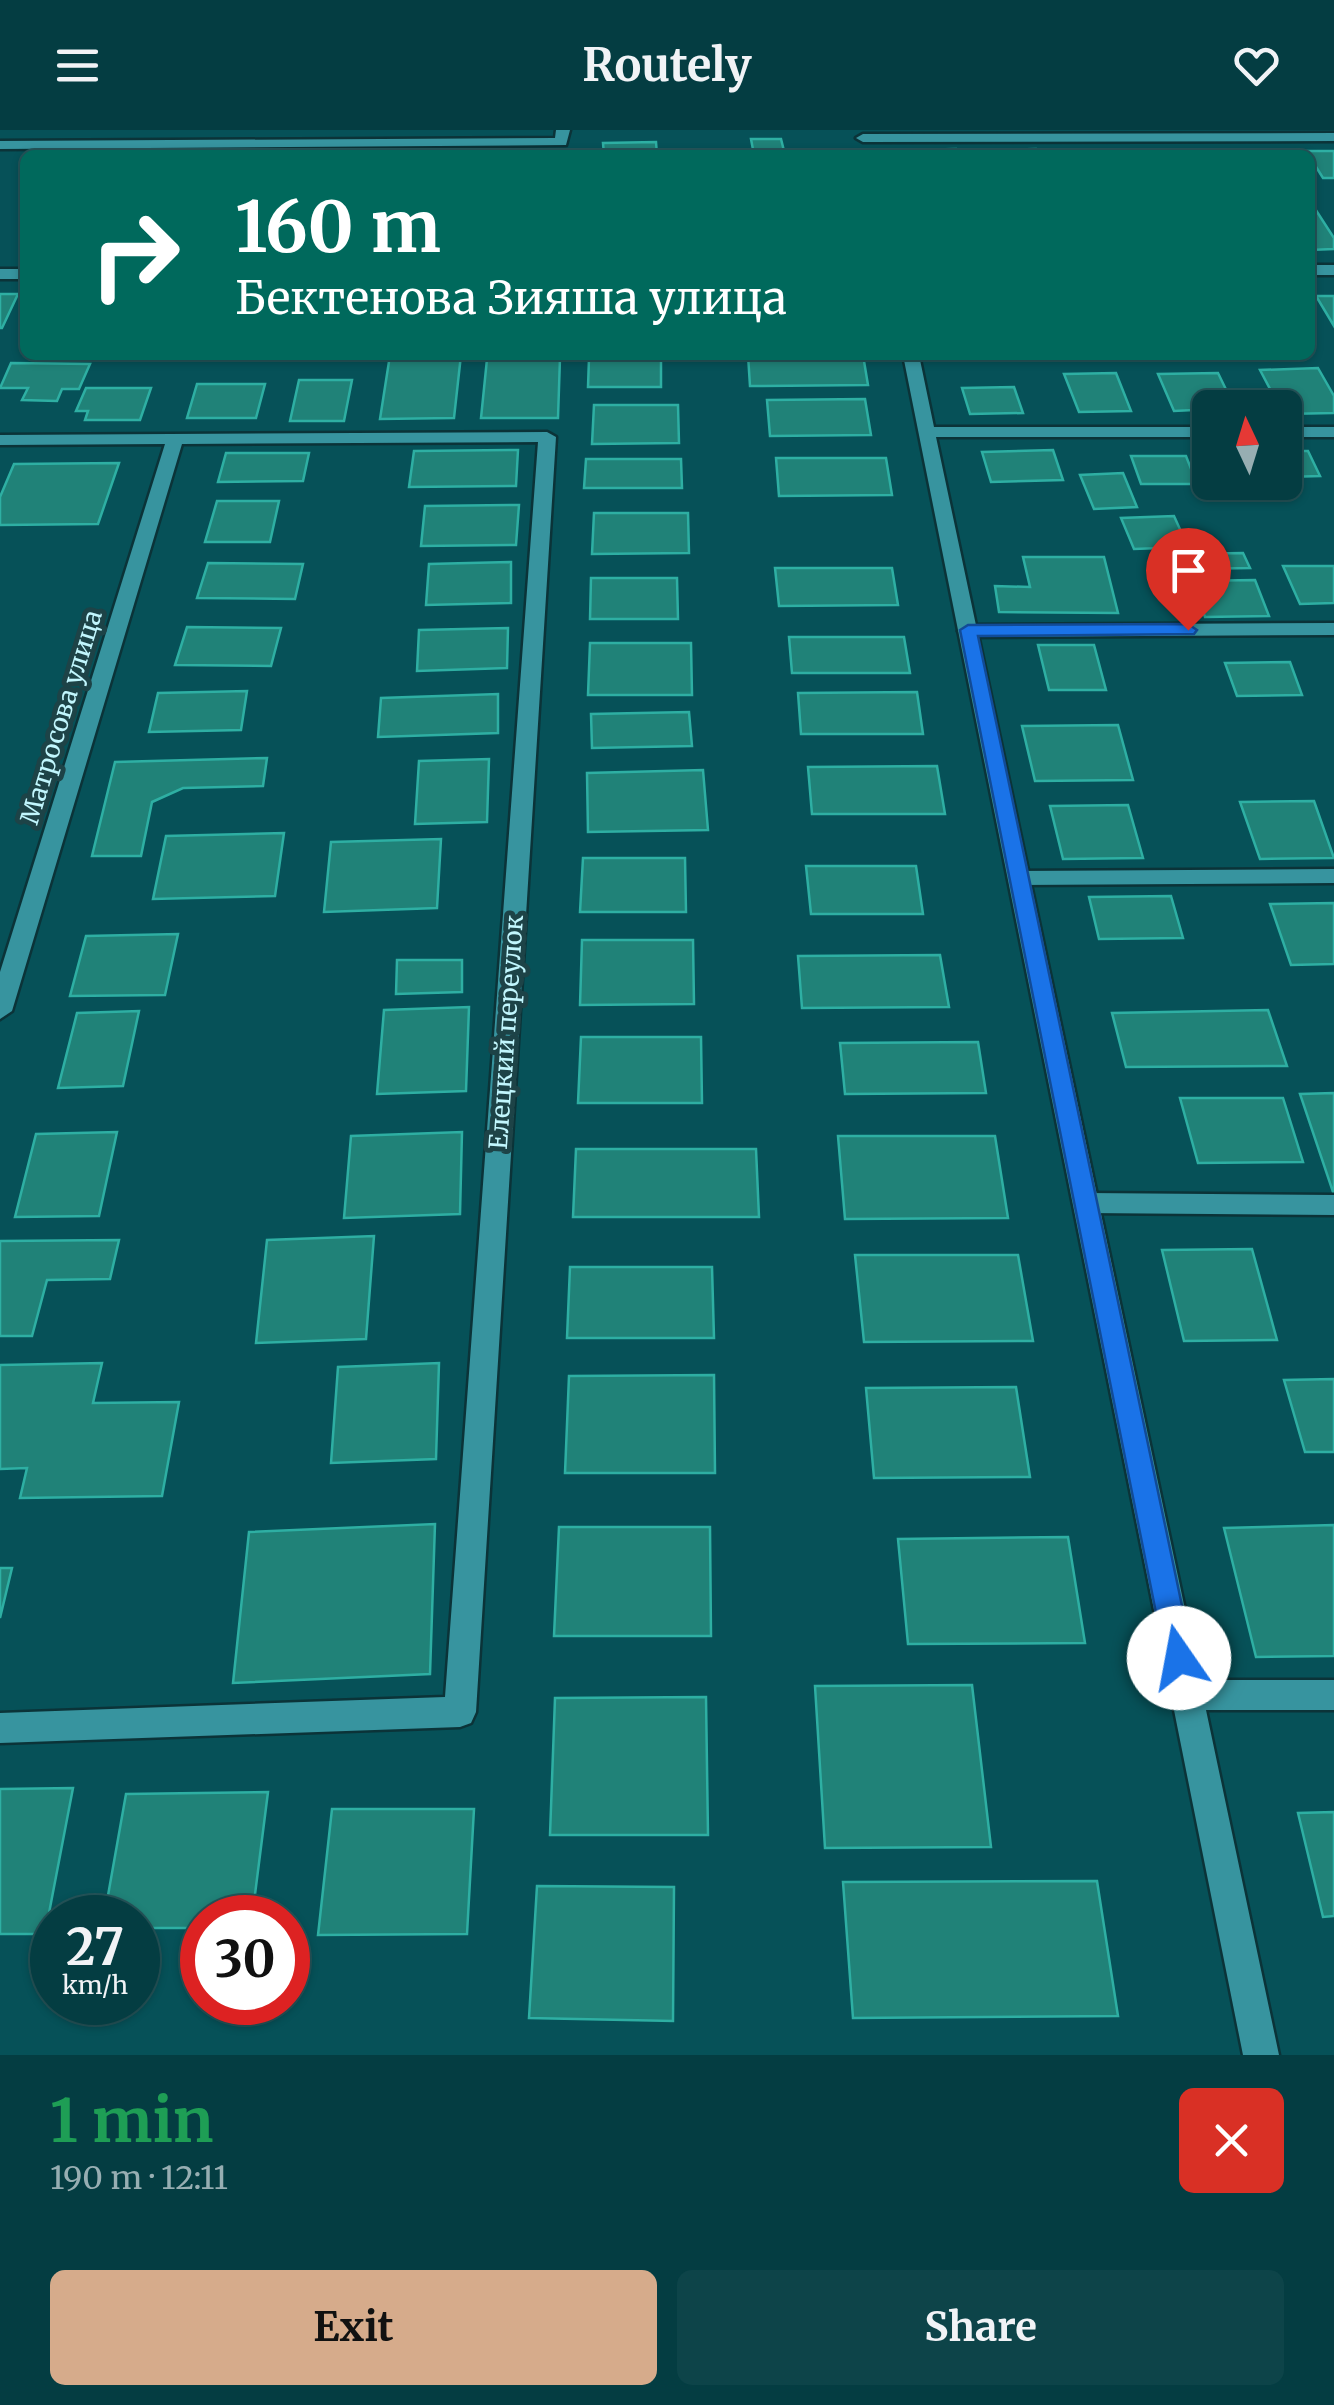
<!DOCTYPE html>
<meta charset="utf-8">
<style>
:root{--surface:#043d42;--page:#0d4449;--text:#f1f3f6;--muted:#97aeb2;--line:#25565b;--accent:#d6ab8b}
body{margin:0;font-family:Merriweather,serif;background:var(--page);color:var(--text);height:100vh;display:flex;flex-direction:column;font-size:38px;white-space:nowrap}
*{box-sizing:border-box;margin:0}
p{font-size:32px;color:var(--muted)}
.icon{flex:none;width:55px;height:55px;fill:none;stroke:currentColor;stroke-width:2;stroke-linecap:round;stroke-linejoin:round}
.map{position:relative;height:1925px;overflow:hidden}
.side{display:flex;flex-direction:column;background:var(--surface);flex:1}
.side>*{flex:none}
.guide{position:absolute;left:20px;top:20px;width:1295px;height:210px;border-radius:15px;box-shadow:0 2px 8px #0004,0 0 0 2px var(--line);background:#00695c;color:#fff;overflow:hidden}
.needle{width:65px;rotate:356deg}
.buttons{position:absolute;left:1192px;top:260px;display:grid;gap:20px}
.buttons a{display:grid;place-items:center;width:110px;height:110px;border-radius:15px;background:var(--surface);box-shadow:0 2px 8px #0004,0 0 0 2px var(--line);font-size:50px}
.speed{position:absolute;left:30px;top:1765px;display:flex;gap:20px;font-size:50px;font-weight:700;text-align:center}
.speed>*{display:grid;place-content:center;width:130px;height:130px;border-radius:50%;background:var(--surface);box-shadow:0 2px 8px #0004,0 0 0 2px var(--line);line-height:1}
.speed small{font-size:25px;font-weight:400}
.speed .limit{border:15px solid #d22;background:#fff;color:#111}
.pin{position:absolute;display:grid;place-items:center;width:85px;height:85px;color:#fff;margin:-102px -42px;border-radius:50% 50% 50% 0;rotate:-45deg;box-shadow:0 0 10px #0007}
.pin .icon{rotate:45deg}
.me{position:absolute;width:110px;margin:-55px;rotate:348deg;stroke-linejoin:round;filter:drop-shadow(0 0 8px #0008)}
.turn{display:flex;align-items:center;gap:35px;height:210px;padding:0 50px;font-size:45px}
.turn .icon{width:130px;height:130px;stroke-width:2.5}
.turn b{display:block;font-size:70px;line-height:85px}
.round{display:grid;place-items:center;flex:none;width:105px;height:105px;border-radius:15px;background:var(--page)}
.headline{display:flex;align-items:center;justify-content:space-between;height:170px;padding:0 50px}
h1{font-size:60px;font-weight:700;line-height:75px;color:#1e9e55}
.cta{display:flex;gap:20px;margin-top:auto;padding:20px 50px}
.cta a{flex:1;height:115px;border-radius:15px;background:var(--accent);color:#111;font-size:40px;font-weight:700;line-height:115px;text-align:center}
.cta a+a{background:var(--page);color:var(--text)}
header{display:flex;justify-content:space-between;align-items:center;height:130px;padding:0 50px;background:var(--surface);font-size:45px;font-weight:700}
.map>svg:first-child{display:block}
.building{fill:#208278;stroke:#2eafa3;stroke-width:2.5}
.lines{fill:none;stroke-linecap:round;stroke-linejoin:round}
.lane-casing{stroke:#0b3338;stroke-width:5}
.street-casing{stroke:#0b3338;stroke-width:5}
.lane{fill:#37949f;fill-rule:evenodd}
.street{fill:#37949f;fill-rule:evenodd}
.route{fill:#1a73e8;stroke:#114b97;stroke-width:2.5}
.labels{text-anchor:middle;dominant-baseline:central;stroke-width:10;stroke-linejoin:round;paint-order:stroke}
.street-label{font-size:25px;fill:#c1f6fd;stroke:#1d4347}
</style>
<header><svg class="icon" aria-label="menu" viewBox="0 0 24 24"><path d="M4 6h16M4 12h16M4 18h16"/></svg>Routely<svg class="icon" aria-label="heart" viewBox="0 0 24 24"><path d="M12 20l-8-8c-3-5 5-10 8-4 3-6 11-1 8 4z"/></svg></header>
<div class="map">
<svg width="1334" height="1925" viewBox="0 0 1334 1925">
<rect width="100%" height="100%" fill="#065158"/>
<!-- building -->
<g class="building">
<polygon points="751,9 781,9 785,25 754,25"/>
<polygon points="656,12 657,25 604,25 603,13"/>
<polygon points="956,19 958,25 913,25 911,20"/>
<polygon points="1036,19 1039,25 997,25 995,20"/>
<polygon points="178,20 229,20 228,25 177,25"/>
<polygon points="1306,21 1334,21 1334,48 1323,48"/>
<polygon points="1310,71 1334,108 1334,119 1310,120"/>
<polygon points="0,164 18,164 2,198 0,198"/>
<polygon points="1316,166 1334,166 1334,196"/>
<polygon points="390,225 461,225 454,288 380,289"/>
<polygon points="748,225 863,225 868,255 750,256"/>
<polygon points="560,228 558,288 481,288 487,229"/>
<polygon points="589,228 661,228 661,257 588,257"/>
<polygon points="11,233 90,234 79,259 62,259 57,271 22,270 28,258 0,258"/>
<polygon points="1318,238 1334,266 1334,283 1285,284 1285,278 1280,278 1260,240"/>
<polygon points="1116,243 1131,281 1079,282 1064,244"/>
<polygon points="1218,243 1235,278 1174,281 1158,244"/>
<polygon points="299,250 352,250 344,291 290,291"/>
<polygon points="197,254 265,254 256,288 187,288"/>
<polygon points="1014,257 1023,283 970,284 962,258"/>
<polygon points="86,258 151,258 140,290 85,290 88,281 76,281"/>
<polygon points="865,269 871,305 770,306 767,270"/>
<polygon points="594,275 678,275 679,313 592,314"/>
<polygon points="518,320 516,356 409,357 414,321"/>
<polygon points="1053,320 1063,350 991,352 982,322"/>
<polygon points="1285,321 1308,321 1320,346 1285,347"/>
<polygon points="226,323 309,323 303,351 218,352"/>
<polygon points="1131,326 1186,326 1197,354 1141,354"/>
<polygon points="776,328 886,328 892,365 779,366"/>
<polygon points="586,329 681,329 682,358 584,358"/>
<polygon points="119,333 98,394 0,395 0,367 14,334"/>
<polygon points="1123,343 1137,377 1094,379 1080,345"/>
<polygon points="217,371 279,371 270,412 205,412"/>
<polygon points="519,375 516,415 421,416 425,376"/>
<polygon points="594,383 688,383 689,423 592,424"/>
<polygon points="1174,386 1188,417 1134,419 1121,388"/>
<polygon points="1243,423 1250,438 1189,439 1183,424"/>
<polygon points="1023,427 1104,427 1118,483 999,482 995,456 1030,457"/>
<polygon points="511,432 511,473 426,475 429,434"/>
<polygon points="208,433 303,434 295,469 197,468"/>
<polygon points="1283,436 1334,436 1334,473 1300,474"/>
<polygon points="775,438 892,438 898,475 779,476"/>
<polygon points="591,448 677,448 678,489 590,489"/>
<polygon points="1255,450 1269,486 1205,487 1192,451"/>
<polygon points="187,497 281,498 271,536 175,535"/>
<polygon points="508,498 507,538 417,541 419,500"/>
<polygon points="789,507 904,507 910,543 792,543"/>
<polygon points="590,513 691,513 692,565 588,565"/>
<polygon points="1038,515 1094,515 1106,560 1049,560"/>
<polygon points="1290,532 1302,565 1237,566 1225,533"/>
<polygon points="247,561 241,600 149,602 158,563"/>
<polygon points="917,562 923,604 801,604 798,563"/>
<polygon points="498,564 498,603 378,607 381,568"/>
<polygon points="689,582 692,616 592,618 591,584"/>
<polygon points="1118,595 1133,650 1035,651 1022,596"/>
<polygon points="267,628 263,656 183,658 152,672 141,726 92,726 115,632"/>
<polygon points="489,629 487,692 415,694 419,631"/>
<polygon points="937,636 945,684 812,684 808,637"/>
<polygon points="703,640 708,700 588,702 587,643"/>
<polygon points="1314,671 1334,728 1260,729 1240,672"/>
<polygon points="1128,675 1143,728 1063,729 1050,676"/>
<polygon points="284,703 275,766 153,769 166,706"/>
<polygon points="441,709 437,778 324,782 331,712"/>
<polygon points="583,728 685,728 686,782 580,782"/>
<polygon points="806,736 916,736 923,784 811,784"/>
<polygon points="1171,766 1183,808 1099,809 1089,767"/>
<polygon points="1334,773 1334,834 1291,835 1270,774"/>
<polygon points="178,804 165,865 70,866 86,806"/>
<polygon points="582,810 693,810 694,874 580,875"/>
<polygon points="940,825 949,877 802,878 798,826"/>
<polygon points="397,830 462,830 462,862 396,864"/>
<polygon points="469,877 466,961 377,964 384,880"/>
<polygon points="1268,880 1287,936 1126,937 1112,883"/>
<polygon points="139,881 123,956 58,958 77,883"/>
<polygon points="581,907 701,907 702,973 578,973"/>
<polygon points="978,912 986,963 845,964 840,913"/>
<polygon points="1334,963 1334,1062 1333,1062 1300,964"/>
<polygon points="1180,968 1283,968 1303,1032 1198,1033"/>
<polygon points="117,1002 99,1086 15,1087 36,1004"/>
<polygon points="462,1002 460,1084 344,1088 351,1006"/>
<polygon points="838,1006 995,1006 1008,1088 845,1089"/>
<polygon points="576,1019 756,1019 759,1087 573,1087"/>
<polygon points="374,1106 366,1209 256,1213 267,1110"/>
<polygon points="119,1110 110,1149 47,1150 32,1206 0,1206 0,1111"/>
<polygon points="1252,1119 1277,1210 1184,1211 1162,1120"/>
<polygon points="855,1125 1018,1125 1033,1211 864,1212"/>
<polygon points="570,1137 712,1137 714,1208 567,1208"/>
<polygon points="102,1233 93,1273 179,1272 162,1366 20,1368 27,1338 0,1339 0,1235"/>
<polygon points="439,1233 436,1329 331,1333 338,1237"/>
<polygon points="714,1245 715,1343 565,1343 569,1246"/>
<polygon points="1334,1249 1334,1322 1305,1322 1284,1250"/>
<polygon points="1016,1257 1030,1347 874,1348 866,1258"/>
<polygon points="435,1394 430,1544 233,1553 249,1402"/>
<polygon points="1334,1395 1334,1526 1256,1527 1224,1398"/>
<polygon points="559,1397 710,1397 711,1506 554,1506"/>
<polygon points="1068,1407 1085,1513 908,1514 898,1409"/>
<polygon points="0,1438 12,1438 0,1488"/>
<polygon points="972,1555 991,1717 825,1718 815,1556"/>
<polygon points="706,1567 708,1705 550,1705 555,1568"/>
<polygon points="73,1658 45,1804 0,1804 0,1659"/>
<polygon points="268,1662 252,1788 202,1788 202,1798 138,1798 138,1788 104,1788 126,1664"/>
<polygon points="332,1679 474,1679 467,1804 318,1805"/>
<polygon points="1334,1682 1334,1786 1323,1787 1298,1683"/>
<polygon points="1097,1751 1118,1886 853,1888 843,1752"/>
<polygon points="537,1756 674,1757 673,1891 529,1888"/>
</g>
<g class="lines">
<!-- lane casing -->
<g class="lane-casing">
<g id="lane">
<polygon points="1334,493 1334,505 968,507 958,501 968,495"/>
<polygon points="1334,739 1334,753 1019,755 1008,748 1019,741"/>
<polygon points="1086,1063 1334,1065 1334,1085 1086,1083 1077,1080 1073,1073 1077,1066"/>
</g>
</g>
<!-- street casing -->
<g class="street-casing">
<g id="street">
<polygon points="556,0 570,0 566,15 0,19 0,11 555,8"/>
<polygon points="1334,3 1334,11 863,12 856,8 863,4"/>
<rect x="1310" y="135" width="24" height="10"/>
<rect x="0" y="139" width="25" height="10"/>
<polygon points="903,225 919,225 934,297 1210,297 1210,307 936,307 1200,1550 1334,1550 1334,1580 1206,1580 1279,1925 1243,1925"/>
<rect x="1285" y="297" width="49" height="10"/>
<polygon points="547,302 556,307 476,1582 471,1593 460,1597 0,1613 0,1583 445,1567 538,312 182,314 12,881 0,889 0,842 165,314 0,315 0,305"/>
</g>
</g>
<!-- lane -->
<use href="#lane" class="lane"/>
<!-- street -->
<use href="#street" class="street"/>
</g>
<!-- route -->
<polygon class="route" points="1188,494 1197,500 1194,504 978,506 1193,1528 1189,1537 1179,1541 1169,1537 1165,1528 960,500 968,495"/>
<g class="labels">
<!-- street labels -->
<g class="street-label">
<text transform="translate(61 587) rotate(-73)">Матросова улица</text>
<text transform="translate(506 902) rotate(-86)">Елецкий переулок</text>
</g>
</g>
</svg>
<div class="buttons">
<a><svg class="needle" viewBox="-14 -14 28 28"><path d="M0-13l5 13h-10z" fill="#e53935"/><path d="M0 13l5-13h-10z" fill="#97aeb2"/></svg></a>
</div>
<div class="speed"><div>27<small>km/h</small></div><div class="limit">30</div></div>
<div class="pin" style="left:1188px;top:500px;background:#d93025"><svg class="icon" aria-label="arrive" viewBox="0 0 24 24"><path d="M6 21V4h12l-3 4 3 4H6"/></svg></div>
<svg class="me" style="left:1179px;top:1528px" viewBox="-20 -20 40 40"><circle r="19" fill="#fff"/><path d="M0-13L10 11 0 6-10 11z" fill="#1a73e8"/></svg>
<div class="guide">
<div class="turn"><svg class="icon" aria-label="right" viewBox="0 0 24 24"><path d="M7 20v-9h11M14 6l5 5-5 5"/></svg><div><b>160 m</b>Бектенова Зияша улица</div></div>
</div>
</div>
<section class="side">
<div class="headline"><div><h1>1 min</h1><p>190 m · 12:11</p></div><a class="round" style="background:#d93025;color:#fff"><svg class="icon" aria-label="close" viewBox="0 0 24 24"><path d="M6 6l12 12M18 6L6 18"/></svg></a></div>
<div class="cta"><a>Exit</a><a>Share</a></div>
</section>
